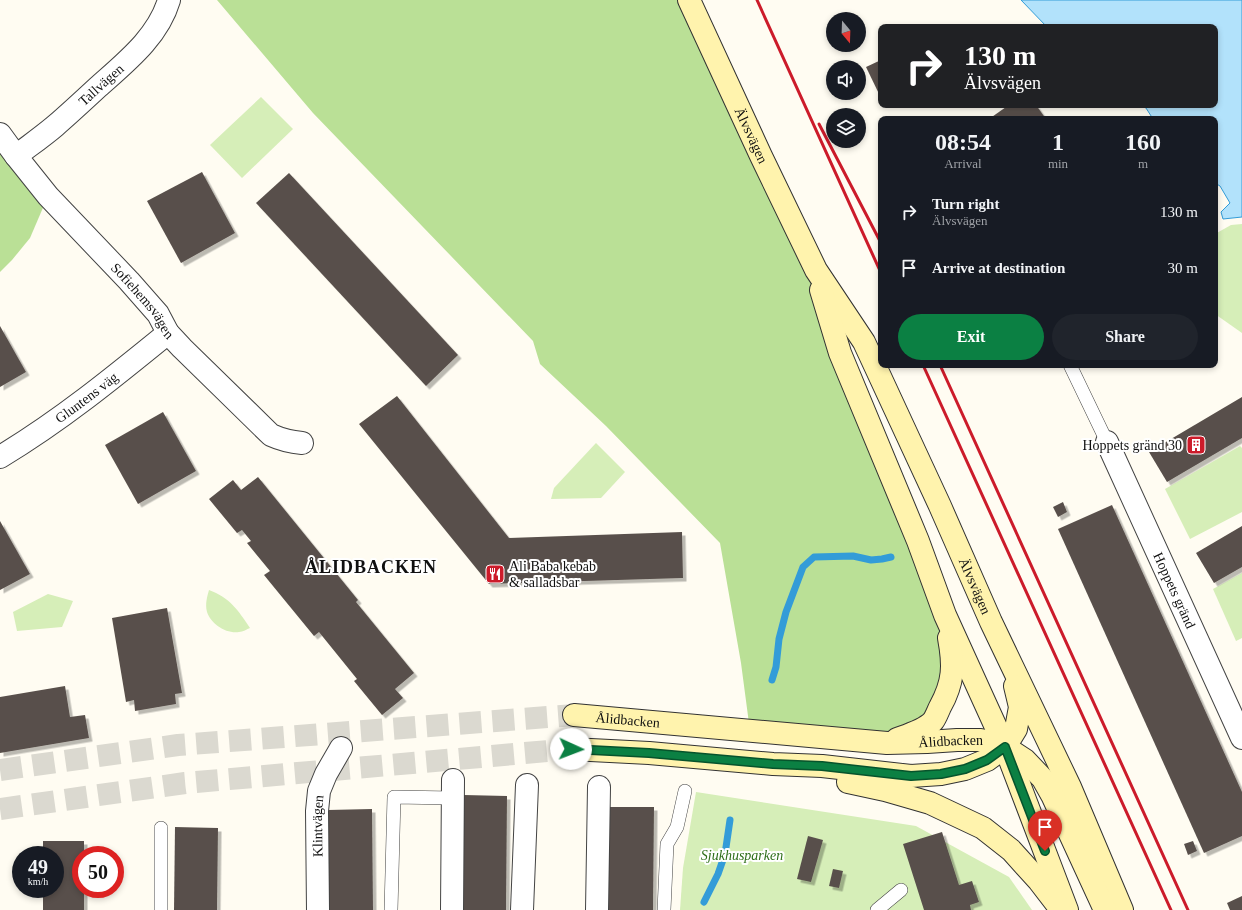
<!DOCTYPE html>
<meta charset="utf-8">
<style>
:root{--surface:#171b24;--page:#20242c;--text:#f1f3f6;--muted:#9ea1a6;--accent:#0b8043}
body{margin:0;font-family:Georgia,serif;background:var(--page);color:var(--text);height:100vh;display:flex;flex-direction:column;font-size:15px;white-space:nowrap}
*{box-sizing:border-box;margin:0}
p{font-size:13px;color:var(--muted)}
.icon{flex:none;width:22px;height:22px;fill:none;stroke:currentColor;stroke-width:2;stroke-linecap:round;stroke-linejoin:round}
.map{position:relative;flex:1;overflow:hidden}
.panel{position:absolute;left:878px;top:116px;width:340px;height:252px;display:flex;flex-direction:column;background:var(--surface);border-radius:8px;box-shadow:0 2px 6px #0003}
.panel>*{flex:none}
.hud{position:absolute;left:878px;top:24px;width:340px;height:84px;border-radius:8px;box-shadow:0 2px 6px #0003;background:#202124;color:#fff;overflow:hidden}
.needle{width:26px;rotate:161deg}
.controls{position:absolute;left:826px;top:12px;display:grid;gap:8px}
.controls a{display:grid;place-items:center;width:40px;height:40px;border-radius:50%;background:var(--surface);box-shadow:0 2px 6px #0003;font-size:20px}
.speed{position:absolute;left:12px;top:846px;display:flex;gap:8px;font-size:20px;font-weight:700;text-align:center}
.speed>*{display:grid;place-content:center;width:52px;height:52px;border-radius:50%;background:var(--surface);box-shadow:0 2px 6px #0003;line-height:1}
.speed small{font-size:10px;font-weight:400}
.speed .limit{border:6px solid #d22;background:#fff;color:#111}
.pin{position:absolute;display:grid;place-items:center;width:34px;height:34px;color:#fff;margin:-41px -17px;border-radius:50% 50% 50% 0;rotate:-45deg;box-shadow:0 0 4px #0007}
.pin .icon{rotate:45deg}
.me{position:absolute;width:44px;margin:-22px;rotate:92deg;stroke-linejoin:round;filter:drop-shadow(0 0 3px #0008)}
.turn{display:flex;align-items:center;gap:14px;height:84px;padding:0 20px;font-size:18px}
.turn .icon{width:52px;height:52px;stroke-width:2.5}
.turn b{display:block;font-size:28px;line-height:34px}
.eta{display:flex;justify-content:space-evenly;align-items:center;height:68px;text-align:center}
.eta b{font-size:24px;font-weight:700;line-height:28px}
.button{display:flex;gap:8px;margin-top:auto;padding:8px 20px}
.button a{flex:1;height:46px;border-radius:24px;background:var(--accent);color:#fff;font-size:16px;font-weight:700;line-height:46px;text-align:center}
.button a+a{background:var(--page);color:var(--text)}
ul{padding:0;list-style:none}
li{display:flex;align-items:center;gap:12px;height:56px;padding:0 20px}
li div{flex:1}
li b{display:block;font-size:15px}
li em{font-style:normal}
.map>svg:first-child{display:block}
.green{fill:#d6eeb8}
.forest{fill:#bae096}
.water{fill:#b2e2fb;stroke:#339cd8}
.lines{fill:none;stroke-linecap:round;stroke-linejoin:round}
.stream{stroke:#339cd8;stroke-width:7}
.building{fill:#59504b;filter:url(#shadow)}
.secondary-tunnel{stroke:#dbd9d0;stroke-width:22;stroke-dasharray:22 11;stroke-linecap:butt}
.lane-casing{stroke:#434343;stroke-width:14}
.street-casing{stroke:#434343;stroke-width:24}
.secondary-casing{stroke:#323232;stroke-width:24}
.lane{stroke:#fff;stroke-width:13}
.street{stroke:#fff;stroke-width:22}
.secondary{stroke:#fff3ad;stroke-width:22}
.rail{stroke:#cc1b2a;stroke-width:3}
.route-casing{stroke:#07532c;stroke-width:10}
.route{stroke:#0b8043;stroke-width:7}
.labels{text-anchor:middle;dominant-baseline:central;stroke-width:4;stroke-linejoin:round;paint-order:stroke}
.street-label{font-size:14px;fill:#101010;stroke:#fff}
.poi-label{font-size:14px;fill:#101010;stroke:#fff;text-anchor:end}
.park-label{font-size:14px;font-style:italic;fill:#2e6e19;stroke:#fff}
.district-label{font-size:18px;font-weight:bold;letter-spacing:1px;fill:#101010;stroke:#fff}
</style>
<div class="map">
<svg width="1242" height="910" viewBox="0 0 1242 910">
<defs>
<filter id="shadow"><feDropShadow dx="3.5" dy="3.5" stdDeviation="0" flood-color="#0004"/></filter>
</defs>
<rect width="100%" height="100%" fill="#fffcf2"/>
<!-- green -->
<g class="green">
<polygon points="261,97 293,129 242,178 210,145"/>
<polygon points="1242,224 1242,333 1215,314 1215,234 1231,225"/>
<polygon points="596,443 625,472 601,498 551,499 554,488"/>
<polygon points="1240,446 1242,448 1242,512 1190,539 1165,489"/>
<polygon points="1242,573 1242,638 1236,641 1213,589"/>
<path d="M209,590C229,597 239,611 250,628C247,629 243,632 239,632C226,634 211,624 207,612C205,604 207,597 209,590Z"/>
<polygon points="48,594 73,601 62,627 17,631 13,612"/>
<polygon points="696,792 916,826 1009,877 1032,910 680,910 683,868"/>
</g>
<!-- forest -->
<g class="forest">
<polygon points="217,0 689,0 761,156 945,615 952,680 915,733 750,731 741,663 720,543 606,426 540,364 533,341 313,113"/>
<polygon points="0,134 48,196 30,238 12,260 0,272"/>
</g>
<!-- water -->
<polygon class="water" points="1021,0 1242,0 1242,217 1223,219 1221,212 1230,203 1220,186 1215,183 1215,119 1153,119 1146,108 1140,105 1215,105 1215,27 1047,27"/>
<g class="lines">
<!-- stream -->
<g class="stream">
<polyline points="772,680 776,667 779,639 786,612 803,567 814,557 853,556 871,560 882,559 891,557"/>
<polyline points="704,902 718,874 725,854 730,820"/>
</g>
</g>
<!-- building -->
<g class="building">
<polygon points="881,60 881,98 866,67"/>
<polygon points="1029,105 1036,105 1046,119 989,119 1006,107"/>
<polygon points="202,172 235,233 181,263 147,201"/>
<polygon points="289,173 458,355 426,386 256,203"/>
<polygon points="0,326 26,372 0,387"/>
<polygon points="397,396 509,538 682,532 683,578 489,584 359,424"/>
<polygon points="1242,397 1242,438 1167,482 1149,452"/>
<polygon points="163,412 196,471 138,504 105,445"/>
<polygon points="258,477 358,600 356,602 414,673 395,689 403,698 382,715 354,681 357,679 319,632 314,636 264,575 270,571 247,543 251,541 242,530 237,533 209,499 233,480 241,490"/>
<polygon points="1063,502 1067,512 1058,517 1053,507"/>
<polygon points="1112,505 1242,792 1242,836 1204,853 1058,529"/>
<polygon points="0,521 30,574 0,590"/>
<polygon points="1242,526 1242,567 1214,583 1196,553"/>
<polygon points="167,608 182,693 175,694 176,704 135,711 134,700 126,702 112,618"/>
<polygon points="65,686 70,717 85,715 89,738 0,753 0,697"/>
<polygon points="464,795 507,796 506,910 462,910"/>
<polygon points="609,807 654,807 653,910 608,910"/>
<polygon points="372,809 373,910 329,910 328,810"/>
<polygon points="175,827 218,828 217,910 174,910"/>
<polygon points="942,832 959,885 972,881 979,902 970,905 971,910 924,910 903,844"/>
<polygon points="808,836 823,840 811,882 797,879"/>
<polygon points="43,841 84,841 84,855 81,855 81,889 84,889 84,910 43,910 43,889 55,889 55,855 43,855"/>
<polygon points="1193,841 1197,851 1188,855 1184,844"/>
<polygon points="833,869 843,871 839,888 829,886"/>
<polygon points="1242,896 1242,910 1230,910 1227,903"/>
</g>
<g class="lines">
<!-- secondary-tunnel -->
<g class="secondary-tunnel">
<polyline points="0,770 178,745 574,715"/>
<polyline points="0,809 185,783 571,749"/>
</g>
<!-- lane casing -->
<g class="lane-casing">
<g id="lane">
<polyline points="1070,365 1107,442"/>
<polyline points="161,828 161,910"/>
<polyline points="391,910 394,797 453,798"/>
<polyline points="664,910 667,844 677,827 685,791"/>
<polyline points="877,910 901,890"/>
</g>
</g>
<!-- street casing -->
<g class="street-casing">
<g id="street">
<path id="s1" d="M0,134L16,156L48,196L129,281L158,314L168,333L182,348L271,435C282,440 291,442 302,443"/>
<path id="s2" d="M16,156C29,146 42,137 55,126C70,113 84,100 98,87C126,62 158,37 169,0"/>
<path id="s3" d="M1107,442L1242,738"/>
<path id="s4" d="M0,457C60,421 114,377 168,333"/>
<path id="s5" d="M318,910L317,811L319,791L326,774L341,748"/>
<polyline points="452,910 453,780"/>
<polyline points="522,910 527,785"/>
<polyline points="597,910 599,787"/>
</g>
</g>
<!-- secondary casing -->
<g class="secondary-casing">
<g id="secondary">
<path id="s6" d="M689,0L761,156L816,270L864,342L940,506L991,622L1070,787L1122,910"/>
<polyline points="821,290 840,353 918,541 945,615 1005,747 1067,910"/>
<path id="s7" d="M574,715L887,743L927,742L957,740H981L1005,747L1025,760L1043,779L1052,795L1105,910"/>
<path d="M897,739C908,735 925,730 933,721C936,717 938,711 940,707C954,682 954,665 949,638"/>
<polyline points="571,749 649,753 773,764 822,766 911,776 941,774 965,769 987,760 1005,747 1016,729 1020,707 1015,686"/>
<polyline points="848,782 885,790 930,803 983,828 1011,850 1039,881 1059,907"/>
</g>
</g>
<!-- lane -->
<use href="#lane" class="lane"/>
<!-- street -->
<use href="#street" class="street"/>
<!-- secondary -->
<use href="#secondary" class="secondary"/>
<!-- rail -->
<g class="rail">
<polyline points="757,0 881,273"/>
<polyline points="819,124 881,243"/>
<polyline points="923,365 1171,910"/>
<polyline points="940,365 1188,910"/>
</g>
</g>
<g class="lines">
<!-- route casing -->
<g class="route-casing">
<polyline id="route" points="571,749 649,753 773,764 822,766 911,776 941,774 965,769 987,760 1005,747 1045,851"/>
</g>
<!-- route -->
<use href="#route" class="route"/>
</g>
<!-- icons -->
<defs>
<g id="building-square" transform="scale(1)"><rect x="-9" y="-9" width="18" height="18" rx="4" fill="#cc1b2a" stroke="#fff"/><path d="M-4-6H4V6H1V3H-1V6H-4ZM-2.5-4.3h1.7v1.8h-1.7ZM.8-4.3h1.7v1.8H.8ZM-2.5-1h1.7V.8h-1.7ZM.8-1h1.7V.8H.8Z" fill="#fff"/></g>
<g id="restaurant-square" transform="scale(1)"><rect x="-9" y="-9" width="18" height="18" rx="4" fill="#cc1b2a" stroke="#fff"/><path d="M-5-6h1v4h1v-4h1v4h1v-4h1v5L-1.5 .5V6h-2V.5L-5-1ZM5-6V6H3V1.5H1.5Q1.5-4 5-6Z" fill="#fff"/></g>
</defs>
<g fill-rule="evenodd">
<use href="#building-square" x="1196" y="445"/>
<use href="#restaurant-square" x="495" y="574"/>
</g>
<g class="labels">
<!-- street labels -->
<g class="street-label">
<text stroke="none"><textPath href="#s2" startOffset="111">Tallvägen</textPath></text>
<text stroke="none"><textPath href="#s6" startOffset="149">Älvsvägen</textPath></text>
<text stroke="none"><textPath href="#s1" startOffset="220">Sofiehemsvägen</textPath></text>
<text stroke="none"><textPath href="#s4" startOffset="105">Gluntens väg</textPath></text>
<text stroke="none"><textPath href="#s6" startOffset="653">Älvsvägen</textPath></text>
<text stroke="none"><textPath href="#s3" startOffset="163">Hoppets gränd</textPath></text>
<text stroke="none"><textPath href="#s7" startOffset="54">Ålidbacken</textPath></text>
<text stroke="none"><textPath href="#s7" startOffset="378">Ålidbacken</textPath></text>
<text stroke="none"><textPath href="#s5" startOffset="84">Klintvägen</textPath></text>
</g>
<!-- poi labels -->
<g class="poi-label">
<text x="1182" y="445">Hoppets gränd 30</text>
<text x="509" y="566" text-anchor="start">Ali Baba kebab<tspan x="509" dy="16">&amp; salladsbar</tspan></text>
</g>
<!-- park labels -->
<g class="park-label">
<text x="742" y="855">Sjukhusparken</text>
</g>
<!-- district labels -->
<g class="district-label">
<text x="371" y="567">ÅLIDBACKEN</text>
</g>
</g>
</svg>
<div class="controls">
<a><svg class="needle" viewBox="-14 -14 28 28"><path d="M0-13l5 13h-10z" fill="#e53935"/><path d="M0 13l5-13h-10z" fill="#9ea1a6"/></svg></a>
<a><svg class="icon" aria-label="sound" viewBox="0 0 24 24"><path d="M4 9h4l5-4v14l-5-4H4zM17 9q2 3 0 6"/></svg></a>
<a><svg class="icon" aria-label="layers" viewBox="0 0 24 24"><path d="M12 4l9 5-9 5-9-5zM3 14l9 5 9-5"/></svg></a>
</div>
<div class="speed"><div>49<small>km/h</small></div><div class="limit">50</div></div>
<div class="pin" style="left:1045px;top:851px;background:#d93025"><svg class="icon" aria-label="arrive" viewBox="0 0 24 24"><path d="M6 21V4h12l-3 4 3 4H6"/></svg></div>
<svg class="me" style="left:571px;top:749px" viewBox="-20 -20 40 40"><circle r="19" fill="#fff"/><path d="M0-13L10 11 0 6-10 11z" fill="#0b8043"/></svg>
<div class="hud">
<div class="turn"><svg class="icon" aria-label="right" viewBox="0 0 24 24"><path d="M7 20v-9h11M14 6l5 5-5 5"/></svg><div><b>130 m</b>Älvsvägen</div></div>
</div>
<section class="panel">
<div class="eta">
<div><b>08:54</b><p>Arrival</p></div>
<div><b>1</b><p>min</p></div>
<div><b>160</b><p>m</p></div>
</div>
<ul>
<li><svg class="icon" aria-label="right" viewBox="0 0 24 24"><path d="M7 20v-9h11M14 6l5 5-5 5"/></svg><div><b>Turn right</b><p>Älvsvägen</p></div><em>130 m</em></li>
<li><svg class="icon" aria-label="arrive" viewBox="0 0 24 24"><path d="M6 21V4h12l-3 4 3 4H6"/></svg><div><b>Arrive at destination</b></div><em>30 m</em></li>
</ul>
<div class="button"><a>Exit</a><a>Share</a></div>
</section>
</div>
